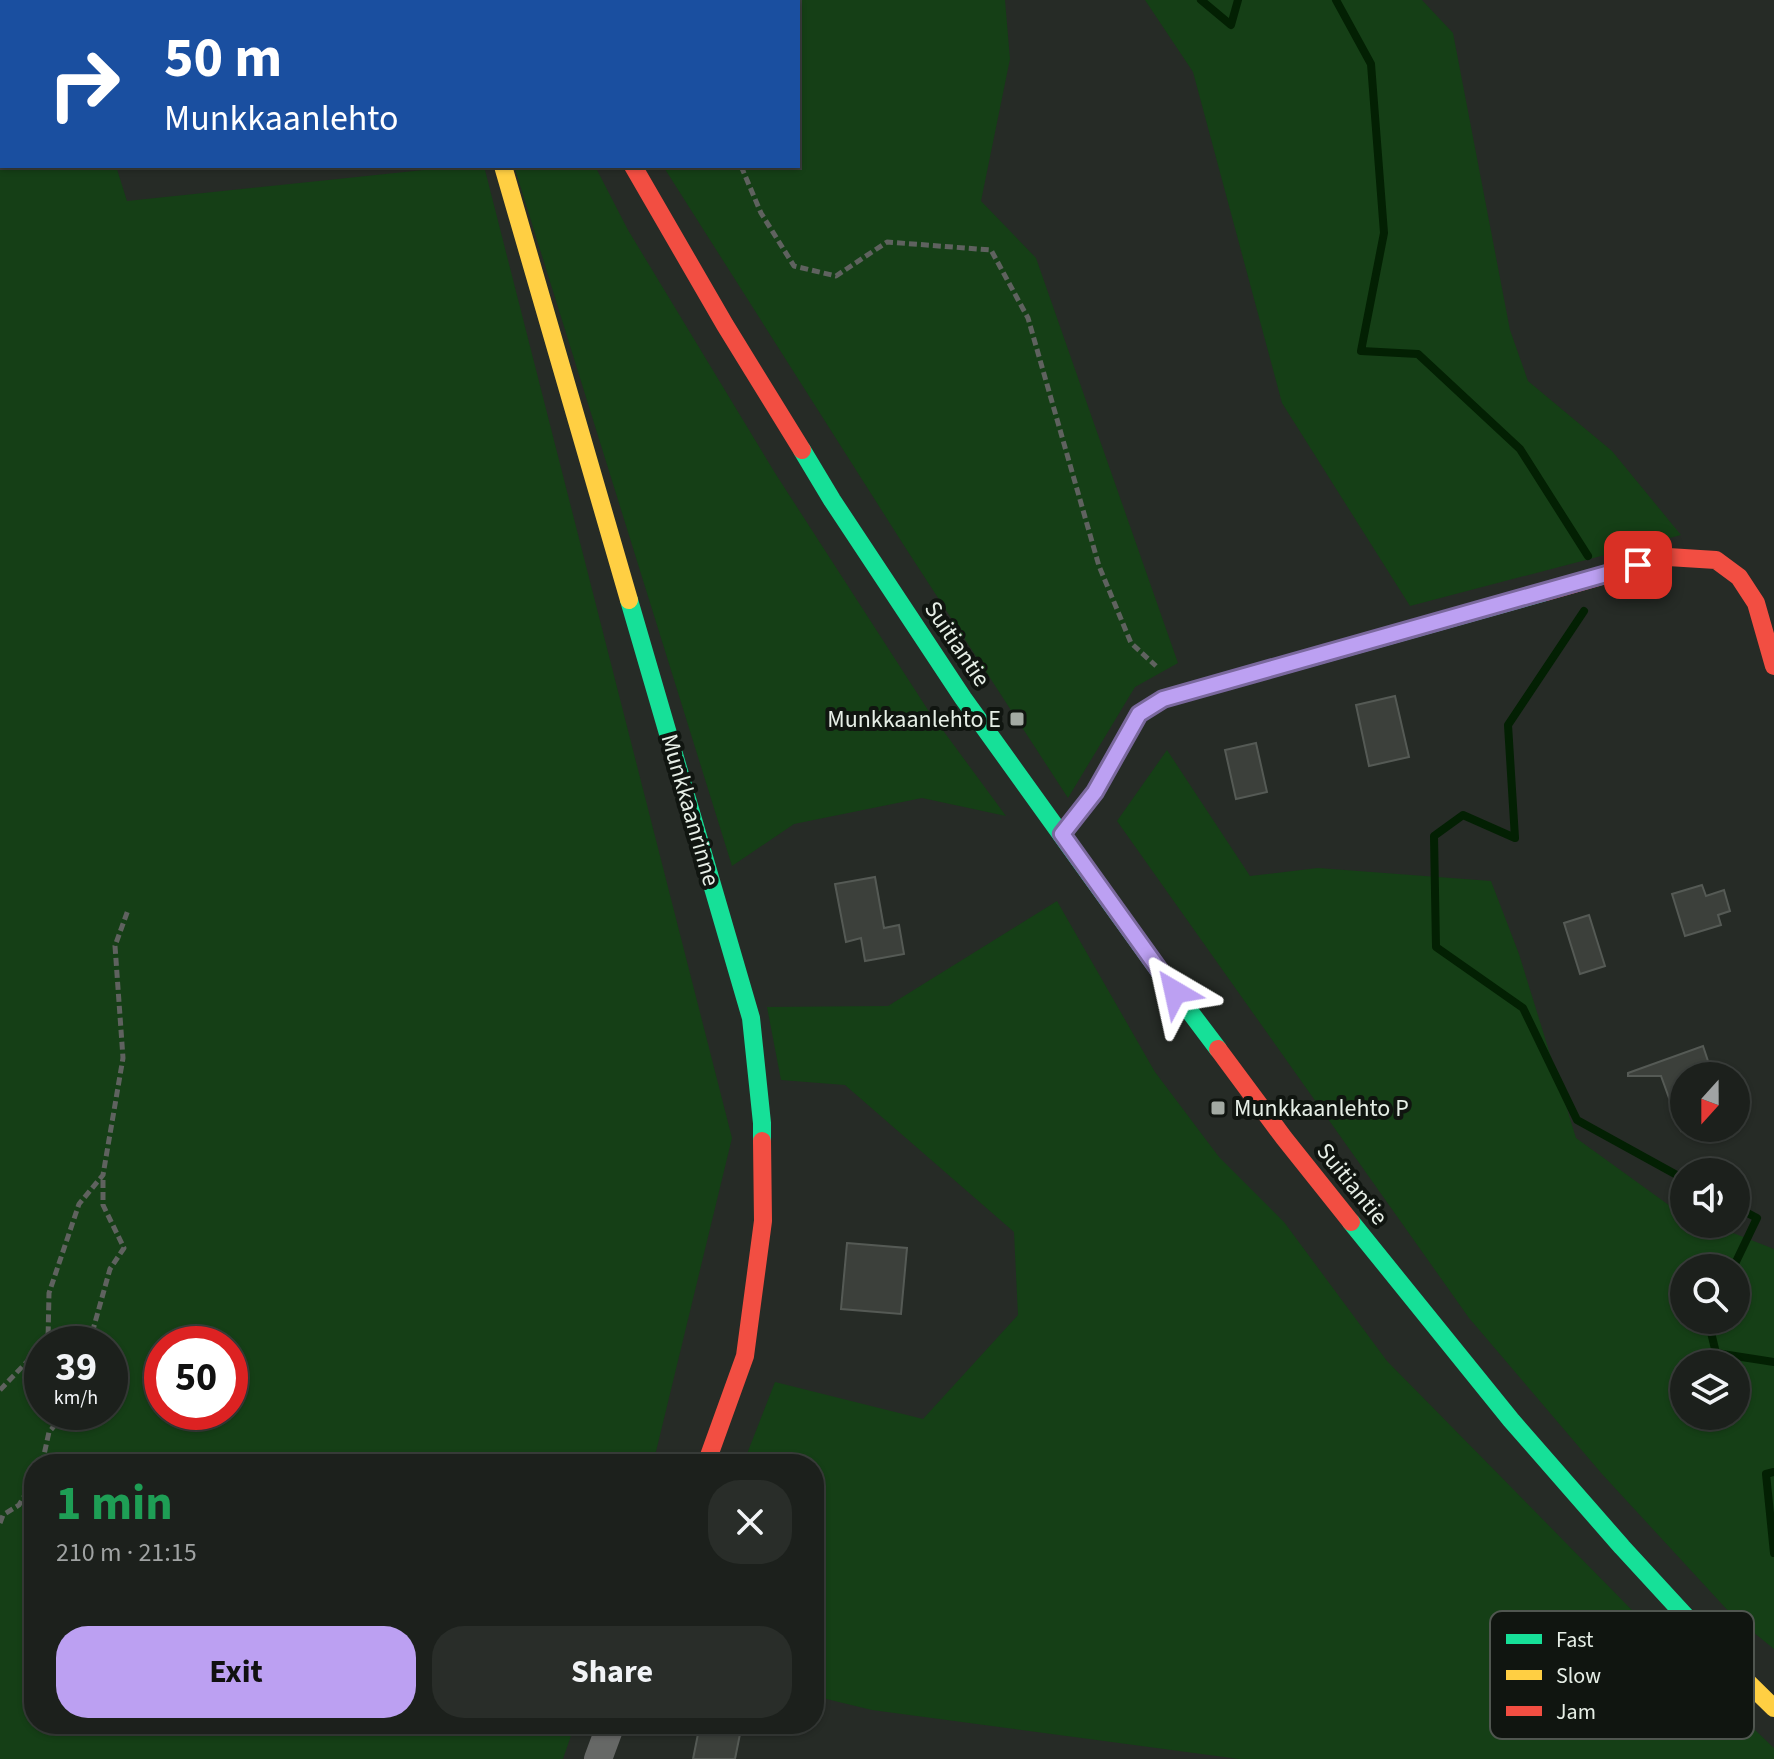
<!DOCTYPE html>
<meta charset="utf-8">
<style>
:root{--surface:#1c201c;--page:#292d29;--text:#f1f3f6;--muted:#a0a3a3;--line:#3a3e3b;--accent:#bca0f2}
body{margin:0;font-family:"Source Sans 3",sans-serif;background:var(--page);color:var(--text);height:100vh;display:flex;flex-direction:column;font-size:30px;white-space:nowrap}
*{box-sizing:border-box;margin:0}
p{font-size:26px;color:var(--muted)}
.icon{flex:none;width:44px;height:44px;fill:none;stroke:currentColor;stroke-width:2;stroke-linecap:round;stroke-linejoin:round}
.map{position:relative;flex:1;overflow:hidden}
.panel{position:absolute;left:24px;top:1454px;width:800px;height:280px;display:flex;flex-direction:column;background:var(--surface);border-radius:32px;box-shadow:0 2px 6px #0004,0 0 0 2px var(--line)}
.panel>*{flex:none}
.banner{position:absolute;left:0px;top:0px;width:800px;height:168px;box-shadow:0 2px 6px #0004,0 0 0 2px var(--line);background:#1a4fa0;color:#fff;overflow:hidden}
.needle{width:52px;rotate:201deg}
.fabs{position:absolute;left:1670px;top:1062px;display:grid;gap:16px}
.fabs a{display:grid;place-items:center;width:80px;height:80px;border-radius:50%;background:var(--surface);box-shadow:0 2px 6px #0004,0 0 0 2px var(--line);font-size:40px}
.speed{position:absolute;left:24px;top:1326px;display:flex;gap:16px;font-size:40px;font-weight:700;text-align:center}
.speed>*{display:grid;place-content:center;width:104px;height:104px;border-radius:50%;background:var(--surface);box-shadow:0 2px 6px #0004,0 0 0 2px var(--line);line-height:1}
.speed small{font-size:20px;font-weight:400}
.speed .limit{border:12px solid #d22;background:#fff;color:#111}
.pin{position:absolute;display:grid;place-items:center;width:68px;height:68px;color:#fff;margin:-34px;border-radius:16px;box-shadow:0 4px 12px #0006}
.me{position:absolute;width:88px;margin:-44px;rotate:324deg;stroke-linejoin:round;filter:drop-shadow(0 0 6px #0008)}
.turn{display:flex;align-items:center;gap:28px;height:168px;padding:0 32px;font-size:36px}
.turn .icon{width:104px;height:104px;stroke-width:2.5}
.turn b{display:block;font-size:56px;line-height:68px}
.round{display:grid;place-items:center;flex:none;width:84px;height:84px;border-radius:32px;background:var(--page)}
.overview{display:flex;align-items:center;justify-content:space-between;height:136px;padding:0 32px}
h1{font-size:48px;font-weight:700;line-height:60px;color:#1e9e55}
.action{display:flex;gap:16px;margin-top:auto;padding:16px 32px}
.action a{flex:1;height:92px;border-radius:32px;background:var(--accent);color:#111;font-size:32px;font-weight:700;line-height:92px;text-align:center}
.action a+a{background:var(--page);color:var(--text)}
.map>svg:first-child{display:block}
.green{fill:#153f16;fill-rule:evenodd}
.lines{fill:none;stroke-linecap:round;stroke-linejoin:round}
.stream{stroke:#032003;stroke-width:8}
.building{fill:#3c403b;stroke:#555a55;stroke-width:2}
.path{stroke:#5f625f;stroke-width:5;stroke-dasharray:8 4;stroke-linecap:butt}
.street{stroke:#666866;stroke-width:28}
.fast{stroke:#16e098;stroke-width:18}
.slow{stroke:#ffcf43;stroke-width:18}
.jam{stroke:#f24e42;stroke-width:18}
.route-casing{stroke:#7a689d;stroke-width:20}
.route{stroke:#bca0f2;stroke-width:14}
.poi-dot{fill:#a3aaa3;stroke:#101510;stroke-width:3}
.labels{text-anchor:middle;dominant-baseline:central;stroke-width:8;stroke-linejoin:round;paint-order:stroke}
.street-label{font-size:24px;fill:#e6eee6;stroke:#101510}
.poi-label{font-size:24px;fill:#e6eee6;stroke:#101510;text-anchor:end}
.key{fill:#101510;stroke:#505650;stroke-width:2}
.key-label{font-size:22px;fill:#e6eee6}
</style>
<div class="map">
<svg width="1774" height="1759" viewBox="0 0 1774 1759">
<rect width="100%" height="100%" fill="#262b26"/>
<!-- green -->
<g class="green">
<path d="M0,0H62V2H2V166H116L127,201L462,166H484L732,1138L653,1464H34V1724H575L563,1759H0ZM42,1344H110V1412H42ZM162,1344H230V1412H162Z"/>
<polygon points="562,0 1005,0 1010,59 981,201 1036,258 1178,663 1135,687 1068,798 903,544 663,166 798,166 798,2 563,2"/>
<polygon points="1145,0 1422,0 1453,33 1510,330 1528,381 1612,451 1681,535 1410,606 1282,403 1193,72"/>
<polygon points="514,166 595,166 628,230 775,473 928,710 1006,816 922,798 794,824 732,866"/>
<path d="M1167,750L1250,876L1318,868L1491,881L1519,954L1576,1138L1677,1211L1684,1214V1224H1710L1774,1249V1649L1732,1615L1602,1474L1469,1318L1117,821ZM1736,1268V1320H1684V1268ZM1684,1364H1736V1416H1684Z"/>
<polygon points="1057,901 1155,1072 1219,1157 1284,1222 1387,1361 1680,1659 1774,1748 1774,1759 1239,1759 872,1710 814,1696 814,1464 743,1464 775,1382 923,1419 1018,1315 1014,1232 845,1085 781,1080 767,1007 888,1006"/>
</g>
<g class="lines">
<!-- stream -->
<g class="stream">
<polyline points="1201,0 1231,25 1238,0"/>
<polyline points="1336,0 1371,64 1384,233 1361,351 1418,354 1520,449 1588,556"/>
<polyline points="1584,611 1508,725 1515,838 1463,815 1434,836 1436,947 1523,1008 1577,1120 1684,1179"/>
<polyline points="1733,1268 1757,1218 1736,1207"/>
<polyline points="1708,1320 1716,1353 1774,1362"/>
<polyline points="1774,1472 1766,1474 1774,1553"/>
</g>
</g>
<!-- building -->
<g class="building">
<polygon points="1395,696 1409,757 1369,766 1356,705"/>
<polygon points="1256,743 1267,792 1236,799 1225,750"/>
<polygon points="875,877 884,928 899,925 904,954 865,961 861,938 846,942 835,884"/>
<polygon points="1702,885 1706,896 1724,890 1730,911 1718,915 1721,925 1685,936 1672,894"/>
<polygon points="1589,915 1605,966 1580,974 1564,923"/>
<polygon points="1703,1046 1713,1076 1684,1076 1684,1130 1681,1131 1661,1076 1628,1076 1628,1073"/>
<polygon points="847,1243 907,1248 901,1314 841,1309"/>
<polygon points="700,1724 742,1724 735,1759 693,1759"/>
</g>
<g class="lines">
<!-- path -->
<g class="path">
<polyline points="652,0 653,2"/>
<polyline points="741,166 761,213 794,266 836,276 887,242 991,250 1028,318 1099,566 1131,643 1156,666"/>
<polyline points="43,1344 48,1340 49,1293 79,1204 103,1175 123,1058 115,946 128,910"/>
<polyline points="89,1344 110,1269 124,1248 103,1205 103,1176"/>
<polyline points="0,1390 42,1346"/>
<polyline points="42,1464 49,1432 66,1412"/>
<polyline points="0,1523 3,1515 19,1505 34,1480"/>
</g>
<!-- street -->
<g class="street">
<polyline points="471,2 473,0"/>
<polyline points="598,1759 611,1724"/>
</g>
<!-- fast -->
<g class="fast">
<polyline points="540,0 541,2"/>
<polyline points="802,450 832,500 963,698 1157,968 1218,1049"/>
<polyline points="629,600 751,1018 762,1123 762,1141"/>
<polyline points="1062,834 1095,792 1139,714 1163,699 1545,592"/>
<polyline points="1351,1222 1511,1420 1622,1547 1691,1622"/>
</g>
<!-- slow -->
<g class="slow">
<polyline points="503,166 629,600"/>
<polyline points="1691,1622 1728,1663 1774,1708"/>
</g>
<!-- jam -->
<g class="jam">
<polyline points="633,166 725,325 802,450"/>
<polyline points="1545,592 1668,557 1716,560 1739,577 1756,603 1774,666"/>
<polyline points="1218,1049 1284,1138 1351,1222"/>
<polyline points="706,1464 745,1356 763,1221 762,1141"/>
</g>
</g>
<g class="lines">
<!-- route casing -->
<g class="route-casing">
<polyline id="route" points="1175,992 1062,834 1095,792 1139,714 1163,699 1638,565"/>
</g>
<!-- route -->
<use href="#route" class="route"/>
</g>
<!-- markers -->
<g class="poi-dot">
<rect x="1009" y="711" width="16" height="16" rx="4"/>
<rect x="1210" y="1100" width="16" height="16" rx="4"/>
</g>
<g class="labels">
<!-- street labels -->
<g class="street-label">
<text transform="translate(957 644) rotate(56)">Suitiantie</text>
<text transform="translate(690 810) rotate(74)">Munkkaanrinne</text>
<text transform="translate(1352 1184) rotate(51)">Suitiantie</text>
</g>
<!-- poi labels -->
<g class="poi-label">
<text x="1001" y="719">Munkkaanlehto E</text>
<text x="1234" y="1108" text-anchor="start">Munkkaanlehto P</text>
</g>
</g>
<!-- legend -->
<rect x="1490" y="1611" width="264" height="128" rx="12" class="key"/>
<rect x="1506" y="1634" width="36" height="10" fill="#16e098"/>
<rect x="1506" y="1670" width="36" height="10" fill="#ffcf43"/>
<rect x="1506" y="1706" width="36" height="10" fill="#f24e42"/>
<g class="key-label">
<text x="1556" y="1647">Fast</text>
<text x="1556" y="1683">Slow</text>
<text x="1556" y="1719">Jam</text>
</g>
</svg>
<div class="fabs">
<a><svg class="needle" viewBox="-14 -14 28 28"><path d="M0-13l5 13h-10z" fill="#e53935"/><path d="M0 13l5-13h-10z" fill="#a0a3a3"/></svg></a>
<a><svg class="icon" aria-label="sound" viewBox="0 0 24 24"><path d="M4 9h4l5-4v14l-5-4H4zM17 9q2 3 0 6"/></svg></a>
<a><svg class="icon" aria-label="search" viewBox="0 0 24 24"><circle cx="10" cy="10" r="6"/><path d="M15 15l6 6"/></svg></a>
<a><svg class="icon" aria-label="layers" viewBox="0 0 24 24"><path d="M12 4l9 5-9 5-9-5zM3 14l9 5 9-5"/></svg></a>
</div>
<div class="speed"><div>39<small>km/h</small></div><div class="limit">50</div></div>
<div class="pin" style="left:1638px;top:565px;background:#d93025"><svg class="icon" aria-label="arrive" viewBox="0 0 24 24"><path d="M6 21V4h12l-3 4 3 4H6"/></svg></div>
<svg class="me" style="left:1175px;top:992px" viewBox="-20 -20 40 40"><path d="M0-17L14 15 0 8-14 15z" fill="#bca0f2" stroke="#fff" stroke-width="4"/></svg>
<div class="banner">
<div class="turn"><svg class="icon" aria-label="right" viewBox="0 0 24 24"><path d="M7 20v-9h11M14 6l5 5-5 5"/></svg><div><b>50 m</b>Munkkaanlehto</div></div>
</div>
<section class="panel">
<div class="overview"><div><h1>1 min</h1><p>210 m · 21:15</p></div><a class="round"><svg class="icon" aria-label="close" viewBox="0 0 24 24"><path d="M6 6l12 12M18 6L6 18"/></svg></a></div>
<div class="action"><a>Exit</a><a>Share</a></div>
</section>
</div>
